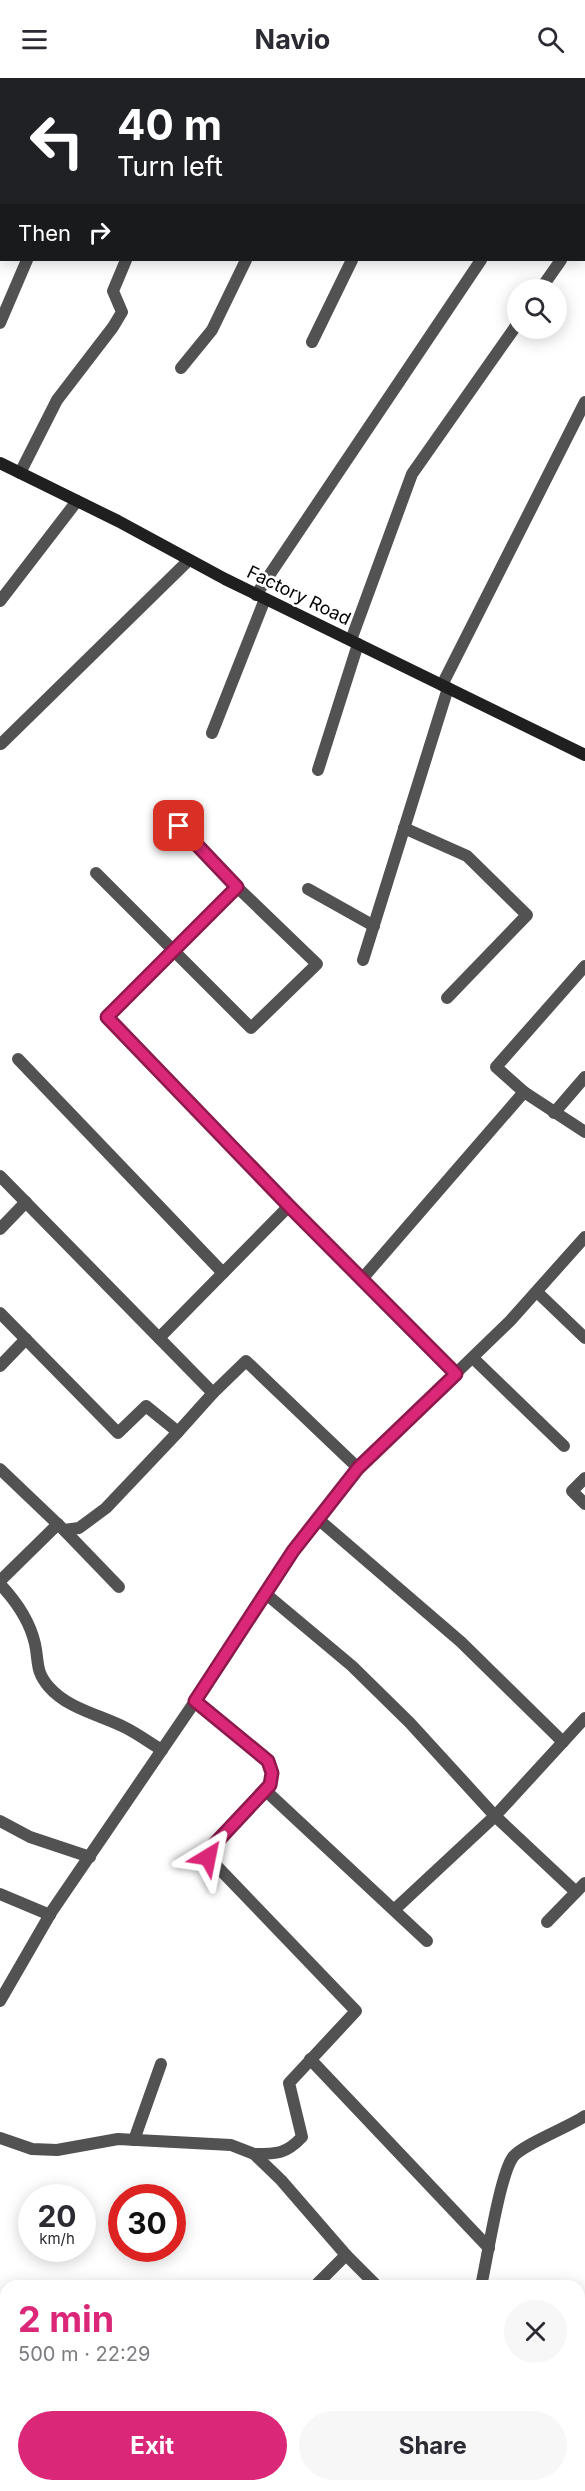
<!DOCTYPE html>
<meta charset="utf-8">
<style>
:root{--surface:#fff;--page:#f7f7f7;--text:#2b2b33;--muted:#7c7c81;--accent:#db2777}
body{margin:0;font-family:Inter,sans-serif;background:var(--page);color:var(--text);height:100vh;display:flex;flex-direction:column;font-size:22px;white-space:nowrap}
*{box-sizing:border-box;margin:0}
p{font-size:20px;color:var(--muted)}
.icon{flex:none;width:33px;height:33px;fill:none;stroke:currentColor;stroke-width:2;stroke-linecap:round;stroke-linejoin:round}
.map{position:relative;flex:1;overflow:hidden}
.panel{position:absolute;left:0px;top:2202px;width:585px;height:212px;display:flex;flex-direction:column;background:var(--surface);border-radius:18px 18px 0 0;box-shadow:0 3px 15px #0003}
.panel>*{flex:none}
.banner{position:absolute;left:0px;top:0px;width:585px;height:183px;box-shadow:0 3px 15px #0003;background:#202124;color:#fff;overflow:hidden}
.fabs{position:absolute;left:507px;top:201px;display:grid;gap:12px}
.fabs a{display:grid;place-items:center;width:60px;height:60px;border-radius:50%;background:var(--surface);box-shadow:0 3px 15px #0003;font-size:30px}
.speed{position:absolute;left:18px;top:2106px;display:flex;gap:12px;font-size:30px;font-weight:700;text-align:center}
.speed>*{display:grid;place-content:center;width:78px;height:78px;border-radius:50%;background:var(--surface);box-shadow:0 3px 15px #0003;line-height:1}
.speed small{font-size:15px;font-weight:400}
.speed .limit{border:9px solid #d22;background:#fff;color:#111}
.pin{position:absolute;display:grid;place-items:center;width:51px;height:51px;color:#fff;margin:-26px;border-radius:12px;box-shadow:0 3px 9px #0006}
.me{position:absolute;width:66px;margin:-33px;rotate:35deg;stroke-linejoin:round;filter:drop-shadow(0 0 4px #0008)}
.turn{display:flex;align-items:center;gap:21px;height:126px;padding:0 18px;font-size:27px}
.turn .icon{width:78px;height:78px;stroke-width:2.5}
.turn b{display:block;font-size:42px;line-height:51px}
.then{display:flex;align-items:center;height:57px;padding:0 18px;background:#0003;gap:12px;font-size:22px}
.round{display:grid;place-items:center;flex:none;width:63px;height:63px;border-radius:32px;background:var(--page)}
.headline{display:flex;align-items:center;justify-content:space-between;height:102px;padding:0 18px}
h1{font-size:36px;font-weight:700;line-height:45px;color:var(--accent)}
.action{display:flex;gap:12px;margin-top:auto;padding:12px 18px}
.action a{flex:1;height:69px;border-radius:36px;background:var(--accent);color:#fff;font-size:24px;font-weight:700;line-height:69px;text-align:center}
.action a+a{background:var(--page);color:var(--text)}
header{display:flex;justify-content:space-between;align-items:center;height:78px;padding:0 18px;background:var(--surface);font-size:27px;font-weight:700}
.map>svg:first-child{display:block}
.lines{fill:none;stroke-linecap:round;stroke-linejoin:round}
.lane{stroke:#525252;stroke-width:10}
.street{stroke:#525252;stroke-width:12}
.secondary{stroke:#1f1f1f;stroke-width:12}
.route-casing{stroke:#8e194d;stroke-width:15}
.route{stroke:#db2777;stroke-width:10}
.labels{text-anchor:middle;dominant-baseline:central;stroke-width:5;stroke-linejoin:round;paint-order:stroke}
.street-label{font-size:18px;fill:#000;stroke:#fff}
</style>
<header><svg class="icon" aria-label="menu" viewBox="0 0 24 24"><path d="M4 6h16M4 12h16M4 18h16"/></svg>Navio<svg class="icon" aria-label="search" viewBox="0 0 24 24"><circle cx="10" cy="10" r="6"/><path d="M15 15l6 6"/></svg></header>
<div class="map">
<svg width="585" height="2413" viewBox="0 0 585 2413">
<rect width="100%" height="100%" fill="#fff"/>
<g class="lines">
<!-- lane -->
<polyline class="lane" points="333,2 333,0"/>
<!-- street -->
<g class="street">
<polyline points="102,2 103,0"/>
<polyline points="210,2 210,0"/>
<polyline points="443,2 444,0"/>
<polyline points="529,2 529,1"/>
<polyline points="584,172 585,172"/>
<polyline points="540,212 561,182"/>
<polyline points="0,245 27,182"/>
<polyline points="312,264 352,182"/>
<polyline points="181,290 212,252 246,182"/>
<polyline points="20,395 57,322 113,249 122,234 113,213 126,182"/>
<polyline points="256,517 481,182"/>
<polyline points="0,523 77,423"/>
<polyline points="351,562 412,396 518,245"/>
<polyline points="442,607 585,324"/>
<polyline points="212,655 265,521"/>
<polyline points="1,666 189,482"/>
<polyline points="318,692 358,566"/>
<polyline points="179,748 237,809 107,939 289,1128"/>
<polyline points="404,750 467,778 527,837 447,920"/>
<polyline points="96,795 251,950 317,886 237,809"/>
<polyline points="308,811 374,848"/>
<polyline points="363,882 448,610"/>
<polyline points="18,981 223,1195"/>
<polyline points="524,1014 496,989 585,888"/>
<polyline points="554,1035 585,999"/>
<polyline points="0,1098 213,1315 178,1354"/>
<polyline points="0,1151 26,1124"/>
<polyline points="362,1201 524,1014 585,1054"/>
<polyline points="537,1214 585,1260"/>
<polyline points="0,1235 118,1355 146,1328 178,1354 106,1430 79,1450 64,1452 0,1391"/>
<polyline points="159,1260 289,1128 456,1296"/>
<polyline points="473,1280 564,1368"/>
<polyline points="0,1288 26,1261"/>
<polyline points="213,1315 246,1283 358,1390"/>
<polyline points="585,1400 572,1413 585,1426"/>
<polyline points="318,1441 461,1564 563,1664"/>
<polyline points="64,1452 119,1509"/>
<polyline points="0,1503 58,1446"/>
<path d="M0,1506C16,1523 30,1543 35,1566C39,1584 35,1593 49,1609C68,1631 101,1637 126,1650C138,1656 150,1665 162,1672"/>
<polyline points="266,1516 352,1588 410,1645 495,1738 394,1832"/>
<path d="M195,1623L268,1683L272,1695L270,1707L211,1770L208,1779L356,1933L289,2005L302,2059C286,2076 277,2076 254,2076"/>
<polyline points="265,1712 427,1863"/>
<polyline points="0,1743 30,1759 90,1779"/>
<polyline points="576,1814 495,1738 585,1640"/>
<polyline points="0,1816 50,1837"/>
<polyline points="547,1844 585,1805"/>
<polyline points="0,1923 52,1833 226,1578 293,1473 358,1390 510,1243 585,1159"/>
<polyline points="310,1981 489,2170"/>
<polyline points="0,2060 32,2071 57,2072 118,2061 231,2067 254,2076 281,2102 346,2177 315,2208"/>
<polyline points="134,2062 161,1986"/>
<polyline points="346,2177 377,2208"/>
<path d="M481,2208C487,2182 500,2096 513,2079C522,2067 569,2049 585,2038"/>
<polyline points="0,2263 6,2273"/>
<polyline points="579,2348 585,2353"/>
<polyline points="0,2377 6,2377"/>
<polyline points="433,2413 435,2408"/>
</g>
<!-- secondary -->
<polyline class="secondary" points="0,385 118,443 225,501 585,677"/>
</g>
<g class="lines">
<!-- route casing -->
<g class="route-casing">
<polyline id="route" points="179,748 237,809 107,939 289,1128 456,1296 358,1390 293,1473 195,1623 268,1683 272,1695 270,1707 211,1770 208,1779"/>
</g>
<!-- route -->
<use href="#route" class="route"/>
</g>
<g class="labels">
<!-- street labels -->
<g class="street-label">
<text transform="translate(299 517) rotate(26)">Factory Road</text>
</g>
</g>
</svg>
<div class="fabs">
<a><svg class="icon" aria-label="search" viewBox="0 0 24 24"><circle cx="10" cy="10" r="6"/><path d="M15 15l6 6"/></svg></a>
</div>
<div class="speed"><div>20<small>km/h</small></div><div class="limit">30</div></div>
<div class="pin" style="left:179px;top:748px;background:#d93025"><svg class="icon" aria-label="arrive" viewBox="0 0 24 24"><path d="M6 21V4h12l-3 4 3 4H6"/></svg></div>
<svg class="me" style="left:208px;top:1779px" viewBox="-20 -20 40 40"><path d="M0-17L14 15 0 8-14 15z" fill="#db2777" stroke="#fff" stroke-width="4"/></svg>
<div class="banner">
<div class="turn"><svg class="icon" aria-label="left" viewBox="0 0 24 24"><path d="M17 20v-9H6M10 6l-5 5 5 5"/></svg><div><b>40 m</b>Turn left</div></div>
<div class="then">Then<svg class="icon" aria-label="right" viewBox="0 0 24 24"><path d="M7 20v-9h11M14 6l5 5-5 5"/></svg></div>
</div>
<section class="panel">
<div class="headline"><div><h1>2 min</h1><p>500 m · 22:29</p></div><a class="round"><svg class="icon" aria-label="close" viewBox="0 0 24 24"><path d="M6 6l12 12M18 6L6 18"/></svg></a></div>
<div class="action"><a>Exit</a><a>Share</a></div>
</section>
</div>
